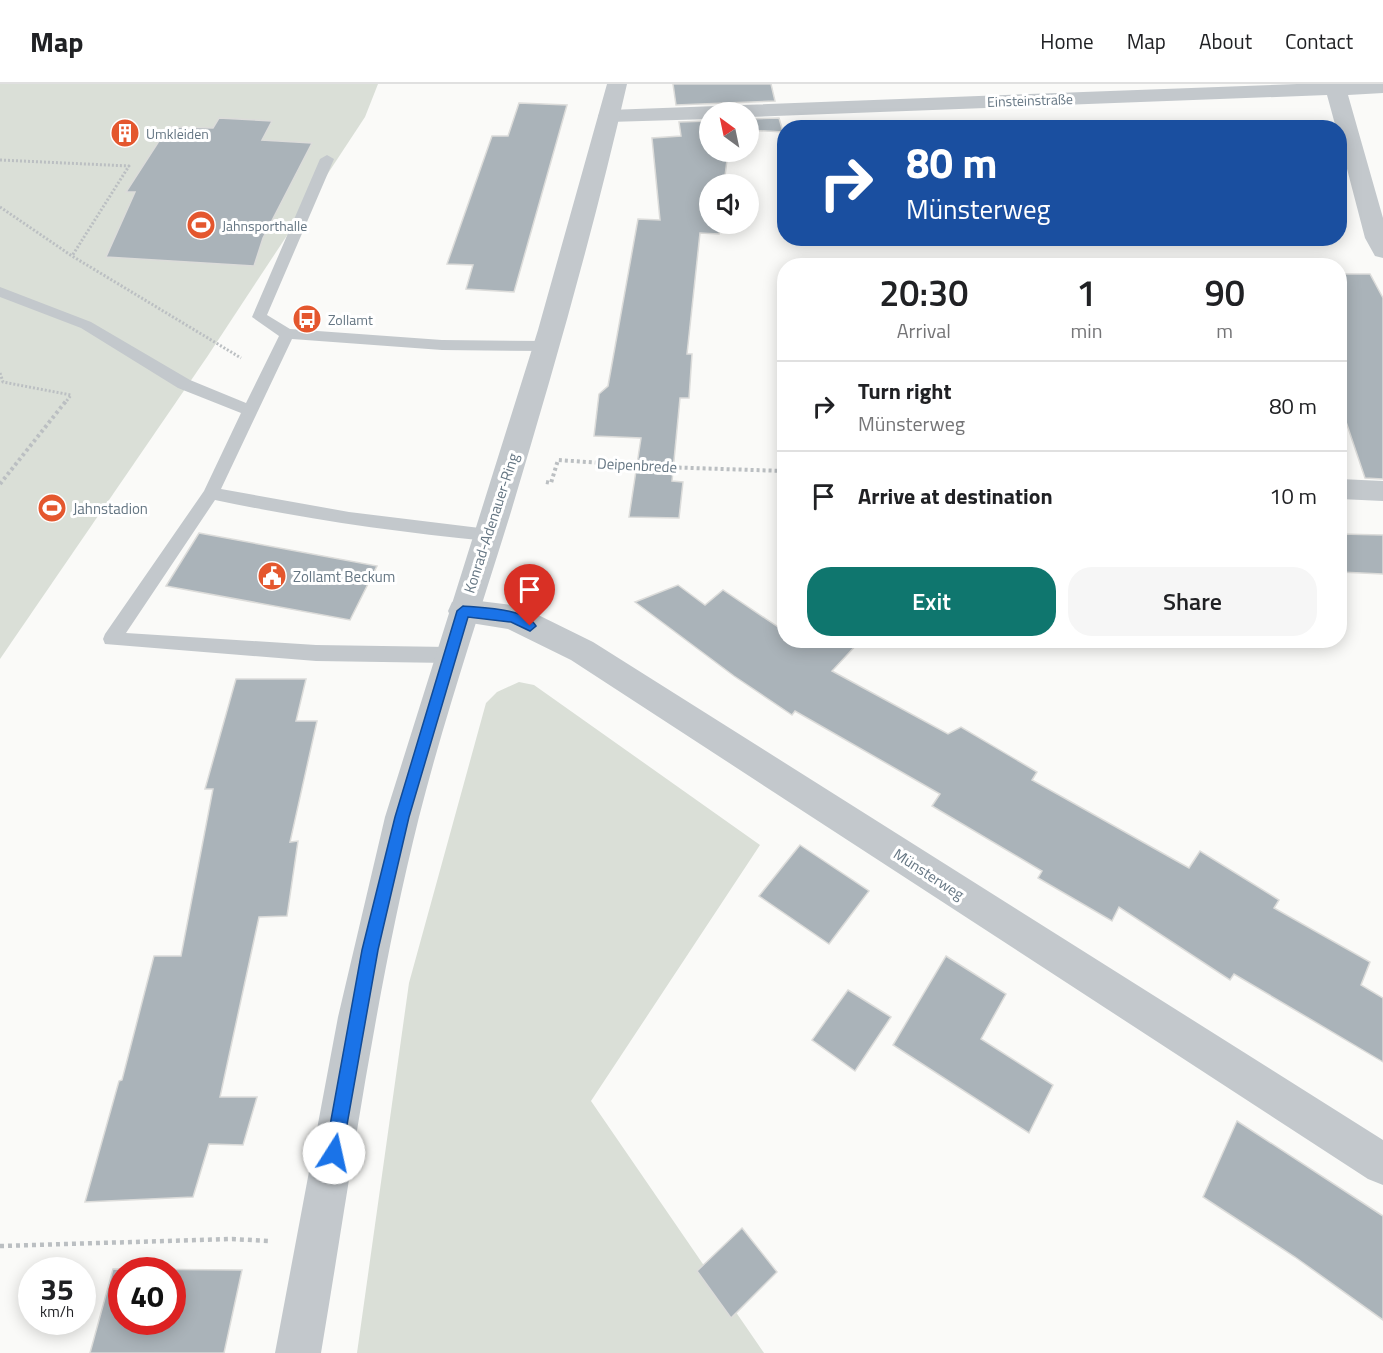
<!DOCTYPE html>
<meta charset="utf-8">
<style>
:root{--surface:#fff;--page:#f6f6f6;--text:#202124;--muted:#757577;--line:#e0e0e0;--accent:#0f766e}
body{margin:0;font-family:"Titillium Web",sans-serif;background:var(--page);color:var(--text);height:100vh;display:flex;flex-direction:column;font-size:22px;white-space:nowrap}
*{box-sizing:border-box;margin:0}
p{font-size:20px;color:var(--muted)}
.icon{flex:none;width:33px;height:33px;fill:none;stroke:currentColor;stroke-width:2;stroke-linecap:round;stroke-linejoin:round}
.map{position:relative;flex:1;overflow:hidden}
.drawer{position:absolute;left:777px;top:174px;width:570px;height:390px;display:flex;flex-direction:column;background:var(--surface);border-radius:24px;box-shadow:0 3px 15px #0003}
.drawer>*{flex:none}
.top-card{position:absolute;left:777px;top:36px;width:570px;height:126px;border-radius:24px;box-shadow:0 3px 15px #0003;background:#1a4fa0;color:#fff;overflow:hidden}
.needle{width:39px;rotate:327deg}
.tools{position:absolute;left:699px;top:18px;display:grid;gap:12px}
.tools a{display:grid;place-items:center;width:60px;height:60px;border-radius:50%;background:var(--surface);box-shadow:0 3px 15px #0003;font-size:30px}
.speed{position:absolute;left:18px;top:1173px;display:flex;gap:12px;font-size:30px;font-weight:700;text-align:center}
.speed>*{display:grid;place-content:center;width:78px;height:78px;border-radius:50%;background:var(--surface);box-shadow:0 3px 15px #0003;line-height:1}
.speed small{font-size:15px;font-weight:400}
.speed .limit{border:9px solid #d22;background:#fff;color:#111}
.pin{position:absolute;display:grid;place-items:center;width:51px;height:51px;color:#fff;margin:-62px -26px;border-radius:50% 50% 50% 0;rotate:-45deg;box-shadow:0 0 6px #0007}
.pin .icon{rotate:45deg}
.me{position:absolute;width:66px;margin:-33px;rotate:10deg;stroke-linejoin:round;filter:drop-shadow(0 0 4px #0008)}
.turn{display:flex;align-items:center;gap:21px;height:126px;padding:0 30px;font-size:27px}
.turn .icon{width:78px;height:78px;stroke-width:2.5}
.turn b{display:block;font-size:42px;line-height:51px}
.eta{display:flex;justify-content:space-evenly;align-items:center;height:102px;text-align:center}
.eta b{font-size:36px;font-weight:600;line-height:42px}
.action{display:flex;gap:12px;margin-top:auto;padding:12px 30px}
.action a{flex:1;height:69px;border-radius:24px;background:var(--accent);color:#fff;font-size:24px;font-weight:600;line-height:69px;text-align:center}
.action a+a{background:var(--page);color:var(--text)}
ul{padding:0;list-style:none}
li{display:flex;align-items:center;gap:18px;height:90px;padding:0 30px;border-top:2px solid var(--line)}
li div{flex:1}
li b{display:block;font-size:22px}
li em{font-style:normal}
header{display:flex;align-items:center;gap:36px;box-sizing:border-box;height:84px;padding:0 30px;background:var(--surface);border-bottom:2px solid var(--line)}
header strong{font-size:28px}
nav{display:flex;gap:33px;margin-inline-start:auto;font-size:21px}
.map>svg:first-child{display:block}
.green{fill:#dadfd7}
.building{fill:#aab3b9;stroke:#dcdcda;stroke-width:1.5;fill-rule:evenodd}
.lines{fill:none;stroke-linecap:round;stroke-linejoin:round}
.path-far2{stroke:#bbbfc2;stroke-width:3;stroke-dasharray:2 2;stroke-linecap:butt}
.path-far1{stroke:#bbbfc2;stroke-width:4;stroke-dasharray:3 3;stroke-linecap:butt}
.path{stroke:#bbbfc2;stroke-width:4.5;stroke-dasharray:4 4;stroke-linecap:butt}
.service{fill:#c3c8cc;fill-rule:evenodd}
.minor{fill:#c3c8cc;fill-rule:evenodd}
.tertiary{fill:#c3c8cc;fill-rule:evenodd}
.route{fill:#1a73e8;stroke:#114b97;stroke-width:1.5}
.labels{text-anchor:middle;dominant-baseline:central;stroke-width:6;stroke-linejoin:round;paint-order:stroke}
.far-street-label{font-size:14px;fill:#657683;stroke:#fff}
.far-poi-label{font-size:14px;fill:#657683;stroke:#fff;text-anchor:start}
.street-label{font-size:15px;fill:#657683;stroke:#fff}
.poi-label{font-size:15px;fill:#657683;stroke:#fff;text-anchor:start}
</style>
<header>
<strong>Map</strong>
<nav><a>Home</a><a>Map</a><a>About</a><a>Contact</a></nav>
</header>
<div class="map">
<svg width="1383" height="1269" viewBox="0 0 1383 1269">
<rect width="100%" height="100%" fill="#fafaf8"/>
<!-- green -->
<g class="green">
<polygon points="0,0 378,0 365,33 207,273 0,575"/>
<polygon points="519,598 534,601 760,761 591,1017 764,1269 357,1269 409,899 486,619 497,608"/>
</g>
<!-- building -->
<g class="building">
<polygon points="673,0 771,0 775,17 676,21"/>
<polygon points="519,19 567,21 514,208 466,205 473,181 447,180 492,52 508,52"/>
<polygon points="219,34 272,37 262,56 312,59 263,154 254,182 106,173 135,108 126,108 168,43 213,44"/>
<polygon points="779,34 783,48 748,46 748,35"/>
<polygon points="710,37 710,68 728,68 724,100 710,100 710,140 720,140 719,150 700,149 687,270 692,270 689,314 680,314 672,397 683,398 679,434 629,433 641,354 594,352 599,310 608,302 638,135 660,136 652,54 681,52 679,38"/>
<polygon points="1340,190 1370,190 1383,214 1383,395 1365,394 1340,320"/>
<polygon points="199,449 377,482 350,536 166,502"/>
<polygon points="1340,450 1383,451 1383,490 1340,488"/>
<polygon points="678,501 705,521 723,506 784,547 784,556 861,556 832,587 948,650 961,643 1037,688 1032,696 1189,784 1200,767 1279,816 1274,824 1370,878 1361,901 1383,914 1383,978 1234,890 1230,896 1119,823 1112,837 1038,794 1042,787 932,722 940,710 795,627 792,631 734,592 635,518"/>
<polygon points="236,595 306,595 296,637 317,637 290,758 298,757 287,832 259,833 220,1013 257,1013 243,1061 209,1060 193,1113 85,1118 119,997 122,996 154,872 181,872 213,705 205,705"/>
<polygon points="800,761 869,807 829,860 759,812"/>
<polygon points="946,872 1006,910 981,955 1053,1001 1029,1049 893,961"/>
<polygon points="848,906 891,933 855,987 812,956"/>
<polygon points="1237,1037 1383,1132 1383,1236 1295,1173 1203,1113"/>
<polygon points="742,1144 777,1188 731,1234 697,1187"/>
<path d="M113,1185L242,1186L224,1269H90ZM122,1186H172V1238H122Z"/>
</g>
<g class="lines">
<!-- path-far2 -->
<g class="path-far2">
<polyline points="0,76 129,82 72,172"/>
<polyline points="0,123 72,172 241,274"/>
<polyline points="0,289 3,298 71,311 65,319"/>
</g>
<!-- path-far1 -->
<g class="path-far1">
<polyline points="546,398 551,399 558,376 661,383 784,387"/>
<polyline points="0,400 66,317"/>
</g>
<!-- path -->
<polyline class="path" points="0,1162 232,1155 269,1157"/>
<!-- service -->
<path class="service" d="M327,71L334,75L267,231L290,245L442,256L546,257L554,262L546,267L442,266L292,255L221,405L349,428L488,445L494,446L497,451L494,456L488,457C396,448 305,435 215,416L126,549L316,561L449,563L456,566L458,571L456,576L449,579L316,577L105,560L103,555L105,550L204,407L241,329L178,304L81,244L0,213V203L91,238L190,296L246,319L279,252L252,233L320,75Z"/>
<!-- minor -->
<g class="minor">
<polygon points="1297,0 1383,0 1383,9 1348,11 1383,134 1383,174 1375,172 1365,154 1340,58 1340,44 1336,44 1327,11 748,33 748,28 710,28 710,35 609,38 601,37 598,32 601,27 609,26"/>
<polygon points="1340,395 1383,397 1383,417 1340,415"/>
<polygon points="463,515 513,521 524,524 593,558 1383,1056 1383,1101 1368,1095 571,576 508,545 452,536 448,527 452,518"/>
</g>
<!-- tertiary -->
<path class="tertiary" d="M607,0H627C594,145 553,288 510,431C479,531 445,631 419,733C375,909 351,1090 321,1269H275L338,933L385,733L538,246Z"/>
</g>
<!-- route -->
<path class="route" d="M463,522C483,524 525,524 536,542L530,547L511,538L468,533L409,733L378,866L342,1069L340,1075L334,1077L328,1075L325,1069L362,866L395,733L457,527Z"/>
<!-- icons -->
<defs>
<g id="building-disc" transform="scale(1.5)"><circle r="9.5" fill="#e4572e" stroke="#fff"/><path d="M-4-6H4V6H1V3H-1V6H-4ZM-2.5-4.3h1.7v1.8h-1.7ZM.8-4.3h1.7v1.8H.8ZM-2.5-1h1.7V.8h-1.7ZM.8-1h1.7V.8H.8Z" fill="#fff"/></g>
<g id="stadium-disc" transform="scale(1.5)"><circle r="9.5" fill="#e4572e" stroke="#fff"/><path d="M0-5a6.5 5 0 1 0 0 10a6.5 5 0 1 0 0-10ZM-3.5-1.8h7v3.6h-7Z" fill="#fff"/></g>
<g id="bus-disc" transform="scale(1.5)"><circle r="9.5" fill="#e4572e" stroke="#fff"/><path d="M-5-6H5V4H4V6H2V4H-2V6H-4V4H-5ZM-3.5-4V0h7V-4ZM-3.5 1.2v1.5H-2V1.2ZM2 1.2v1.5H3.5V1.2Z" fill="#fff"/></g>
<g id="civic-disc" transform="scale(1.5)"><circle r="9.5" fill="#e4572e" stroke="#fff"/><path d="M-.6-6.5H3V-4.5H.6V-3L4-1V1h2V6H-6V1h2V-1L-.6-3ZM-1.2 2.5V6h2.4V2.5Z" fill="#fff"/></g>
</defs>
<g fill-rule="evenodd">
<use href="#building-disc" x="125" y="49"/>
<use href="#stadium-disc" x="201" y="141"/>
<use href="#bus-disc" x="307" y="235"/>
<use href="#stadium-disc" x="52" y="424"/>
<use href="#civic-disc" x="272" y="492"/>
</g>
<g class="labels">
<!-- far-street labels -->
<g class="far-street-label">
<text transform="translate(1030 16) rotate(-2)">Einsteinstraße</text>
</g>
<!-- far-poi labels -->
<g class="far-poi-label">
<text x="146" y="49">Umkleiden</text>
<text x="222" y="141">Jahnsporthalle</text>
<text x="328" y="235">Zollamt</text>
</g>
<!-- street labels -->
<g class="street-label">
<text transform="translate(637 381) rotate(3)">Deipenbrede</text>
<text transform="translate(491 439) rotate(-72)">Konrad-Adenauer-Ring</text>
<text transform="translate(929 790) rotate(33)">Münsterweg</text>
</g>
<!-- poi labels -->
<g class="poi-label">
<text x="73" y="424">Jahnstadion</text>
<text x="293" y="492">Zollamt Beckum</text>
</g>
</g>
</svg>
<div class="tools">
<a><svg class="needle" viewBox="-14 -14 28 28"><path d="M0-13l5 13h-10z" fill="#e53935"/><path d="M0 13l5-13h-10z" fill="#757577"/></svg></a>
<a><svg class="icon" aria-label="sound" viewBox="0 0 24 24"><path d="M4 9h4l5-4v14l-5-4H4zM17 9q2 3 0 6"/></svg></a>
</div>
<div class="speed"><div>35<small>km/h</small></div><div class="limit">40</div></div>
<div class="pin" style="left:530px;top:542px;background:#d93025"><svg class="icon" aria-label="arrive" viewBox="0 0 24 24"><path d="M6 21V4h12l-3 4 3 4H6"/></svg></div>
<svg class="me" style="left:334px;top:1069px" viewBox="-20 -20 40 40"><circle r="19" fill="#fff"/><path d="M0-13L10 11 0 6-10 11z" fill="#1a73e8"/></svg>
<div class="top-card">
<div class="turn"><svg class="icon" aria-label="right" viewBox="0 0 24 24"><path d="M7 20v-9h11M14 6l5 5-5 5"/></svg><div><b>80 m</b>Münsterweg</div></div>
</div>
<section class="drawer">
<div class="eta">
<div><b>20:30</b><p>Arrival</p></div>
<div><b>1</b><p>min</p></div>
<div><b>90</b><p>m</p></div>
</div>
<ul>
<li><svg class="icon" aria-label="right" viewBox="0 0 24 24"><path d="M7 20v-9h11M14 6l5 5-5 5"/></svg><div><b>Turn right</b><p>Münsterweg</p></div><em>80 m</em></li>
<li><svg class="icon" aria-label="arrive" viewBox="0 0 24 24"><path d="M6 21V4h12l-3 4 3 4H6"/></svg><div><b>Arrive at destination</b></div><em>10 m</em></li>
</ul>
<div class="action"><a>Exit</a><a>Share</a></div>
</section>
</div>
